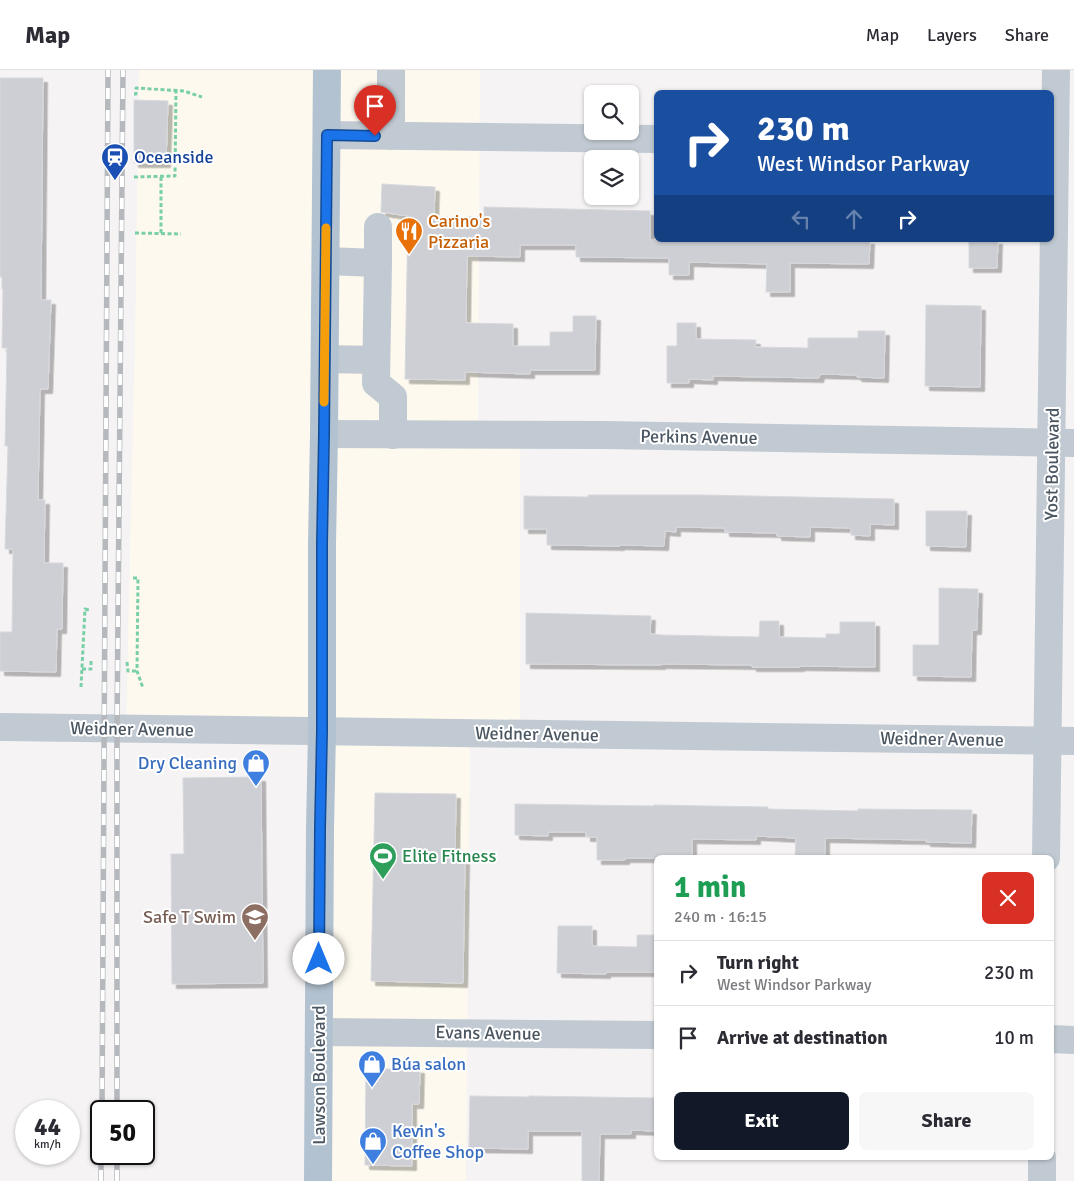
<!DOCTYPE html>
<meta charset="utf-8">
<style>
:root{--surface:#fff;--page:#f7f7f7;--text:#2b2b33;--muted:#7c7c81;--line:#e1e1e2;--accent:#111827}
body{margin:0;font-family:Signika,sans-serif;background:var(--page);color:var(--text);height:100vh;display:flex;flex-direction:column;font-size:19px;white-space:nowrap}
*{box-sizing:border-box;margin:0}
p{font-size:16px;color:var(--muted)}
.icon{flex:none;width:28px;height:28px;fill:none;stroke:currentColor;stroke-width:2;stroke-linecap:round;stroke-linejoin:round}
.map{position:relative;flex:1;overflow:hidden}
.drawer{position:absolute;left:654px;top:785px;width:400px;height:305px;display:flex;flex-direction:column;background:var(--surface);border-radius:8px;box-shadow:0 1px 4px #0004}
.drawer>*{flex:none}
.top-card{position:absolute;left:654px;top:20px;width:400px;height:152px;border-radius:8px;box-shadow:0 1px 4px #0004;background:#1a4fa0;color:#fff;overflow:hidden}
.fabs{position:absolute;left:584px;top:15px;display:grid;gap:10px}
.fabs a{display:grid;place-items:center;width:55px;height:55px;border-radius:8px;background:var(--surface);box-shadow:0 1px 4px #0004;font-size:25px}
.speed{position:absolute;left:15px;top:1030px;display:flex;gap:10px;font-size:25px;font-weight:700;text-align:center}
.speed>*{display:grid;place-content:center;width:65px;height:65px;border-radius:50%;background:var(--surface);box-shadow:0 1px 4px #0004;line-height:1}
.speed small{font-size:12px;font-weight:400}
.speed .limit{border:2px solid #111;border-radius:8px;background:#fff;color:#111}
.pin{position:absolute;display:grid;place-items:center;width:42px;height:42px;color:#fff;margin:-51px -21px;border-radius:50% 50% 50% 0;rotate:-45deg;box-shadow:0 0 5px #0007}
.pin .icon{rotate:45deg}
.me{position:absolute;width:55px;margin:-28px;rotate:0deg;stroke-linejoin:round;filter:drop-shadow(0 0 4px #0008)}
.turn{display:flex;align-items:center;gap:18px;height:105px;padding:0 20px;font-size:22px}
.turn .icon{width:65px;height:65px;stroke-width:2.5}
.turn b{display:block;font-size:35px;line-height:42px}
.lanes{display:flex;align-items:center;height:48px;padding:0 20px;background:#0003;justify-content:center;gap:25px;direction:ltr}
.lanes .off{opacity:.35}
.round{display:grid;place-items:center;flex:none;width:52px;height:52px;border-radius:8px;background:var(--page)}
.overview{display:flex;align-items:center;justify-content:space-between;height:85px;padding:0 20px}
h1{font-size:30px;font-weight:700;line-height:38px;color:#1e9e55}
.action{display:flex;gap:10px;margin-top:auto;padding:10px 20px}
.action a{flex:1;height:58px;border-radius:8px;background:var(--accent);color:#fff;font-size:20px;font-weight:700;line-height:58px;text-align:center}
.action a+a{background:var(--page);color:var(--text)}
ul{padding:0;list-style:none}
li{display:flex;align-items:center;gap:15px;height:65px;padding:0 20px;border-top:1px solid var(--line)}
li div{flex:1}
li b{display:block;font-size:19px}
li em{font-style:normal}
header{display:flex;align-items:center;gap:30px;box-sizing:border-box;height:70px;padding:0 25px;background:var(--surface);border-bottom:1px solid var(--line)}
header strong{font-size:24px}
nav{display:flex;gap:28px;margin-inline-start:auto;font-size:18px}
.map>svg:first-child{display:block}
.commercial{fill:#fdf9ef}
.building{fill:#cdcfd5;stroke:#d7d9de;filter:url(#shadow)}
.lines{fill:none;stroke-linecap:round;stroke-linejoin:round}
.path{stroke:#7ad0a6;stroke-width:3;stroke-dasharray:4 2.5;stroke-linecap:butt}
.minor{stroke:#c1cad2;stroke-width:28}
.major{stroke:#b3c2d1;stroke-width:28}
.rail-casing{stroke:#b5b8bd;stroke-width:5.5}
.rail{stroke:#fff;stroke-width:4;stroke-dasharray:11;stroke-linecap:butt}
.route-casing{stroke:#114b97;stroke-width:12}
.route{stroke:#1a73e8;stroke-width:9}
.slow{stroke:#f59e0b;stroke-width:9}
.labels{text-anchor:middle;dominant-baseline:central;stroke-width:4;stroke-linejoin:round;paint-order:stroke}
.transit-label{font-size:18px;fill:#164399;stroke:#fff;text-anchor:start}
.food-label{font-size:18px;fill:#c56008;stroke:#fff;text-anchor:start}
.street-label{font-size:18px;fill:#4a5661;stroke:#fff}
.shop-label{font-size:18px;fill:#366cbe;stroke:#fff;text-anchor:start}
.leisure-label{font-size:18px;fill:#27864d;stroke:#fff;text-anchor:start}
.education-label{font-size:18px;fill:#785e54;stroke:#fff;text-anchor:end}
</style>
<header>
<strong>Map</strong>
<nav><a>Map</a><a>Layers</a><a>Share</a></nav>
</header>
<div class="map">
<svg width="1074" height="1111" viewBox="0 0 1074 1111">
<defs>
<filter id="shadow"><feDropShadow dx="4.5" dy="4.5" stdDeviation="0" flood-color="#0004"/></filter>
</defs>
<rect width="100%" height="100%" fill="#f5f3f3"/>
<!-- commercial -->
<polygon class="commercial" points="139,0 480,0 478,356 520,357 520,675 470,675 466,1111 318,1111 319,668 126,661 135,266"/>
<!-- building -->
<g class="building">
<polygon points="0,8 43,8 41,230 51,230 48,319 40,319 38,430 45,430 44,493 63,493 62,559 57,559 56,602 0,601 0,562 12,562 13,479 5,479 8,376 5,376 7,278 2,278 3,219 2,219 2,207 0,207"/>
<polygon points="134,30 168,31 166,93 134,93"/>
<polygon points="382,114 435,117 434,147 484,147 484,137 650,141 650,170 870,170 869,194 790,193 790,222 766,222 767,194 689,192 689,205 669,205 669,188 576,187 576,175 520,175 520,187 467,186 466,253 513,254 513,276 550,276 550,262 573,262 573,246 596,246 595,300 530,300 530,304 465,302 465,310 405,309 408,146 381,142"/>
<polygon points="969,170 998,170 997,198 969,198"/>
<polygon points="926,235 981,236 980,317 925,316"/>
<polygon points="677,253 696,253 696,269 756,270 755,277 808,278 808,268 858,268 858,261 885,261 884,308 857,307 857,305 820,304 819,308 713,306 713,310 689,309 689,313 667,313 667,276 677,276"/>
<polygon points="588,425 703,425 894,429 894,455 870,454 870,466 851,465 851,458 810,457 810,467 777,466 777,463 725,462 725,458 676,457 676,462 665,461 664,476 620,475 620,476 547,475 547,459 524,459 524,426 588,427"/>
<polygon points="926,441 967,441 966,477 926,476"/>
<polygon points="939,518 978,519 977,560 972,560 971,607 913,606 913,575 939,575"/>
<polygon points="526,543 651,546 650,564 662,565 759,567 760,551 779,551 779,567 826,568 826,564 840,564 840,552 875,552 875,597 800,596 800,597 752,597 752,595 661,594 661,595 526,594"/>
<polygon points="261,707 263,913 172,914 171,784 184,784 183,708"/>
<polygon points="375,723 456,724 455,790 465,790 463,913 371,911"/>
<polygon points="515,734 654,736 654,735 768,737 768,739 858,741 858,739 972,740 971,773 926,772 926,770 825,768 825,788 795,788 796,768 756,766 756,770 692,769 692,788 625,788 625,790 597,790 597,767 586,767 586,762 548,762 548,766 515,765"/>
<polygon points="558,856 592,856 592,876 637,877 637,865 656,865 656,902 606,902 606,904 557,903"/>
<polygon points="366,999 420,999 419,1034 412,1034 412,1096 365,1095"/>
<polygon points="470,1026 529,1027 529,1026 656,1028 656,1061 631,1060 631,1064 600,1064 599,1111 582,1111 582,1061 528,1061 528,1079 469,1078"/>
</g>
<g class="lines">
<!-- path -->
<g class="path">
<polyline points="134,24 136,24 136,18 184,21 202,27"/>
<polyline points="134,107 175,106 176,20"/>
<polyline points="161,107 161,164"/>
<polyline points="135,163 181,164"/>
<polyline points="133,508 138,508 137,601 143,618"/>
<polyline points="127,592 128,601 137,601"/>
<polyline points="82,599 91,599 91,589"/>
<polyline points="81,617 85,539 89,540"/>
</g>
<!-- minor -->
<g class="minor">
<polyline points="391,0 391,66"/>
<polyline points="327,65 656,69"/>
<polyline points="378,157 378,193"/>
<polyline points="326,191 378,193 376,313 393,327 393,365"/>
<polyline points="325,289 376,290"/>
<polyline points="324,364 605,365 1074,373"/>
<polyline points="0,657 1074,671"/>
<polyline points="1046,788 1056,0"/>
<polyline points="319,962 656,965"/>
<polyline points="1051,969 1074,970"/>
<polyline points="1042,1111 1042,1088"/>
</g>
<!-- major -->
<polyline class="major" points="318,1111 320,759 322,661 322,474 324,364 327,0"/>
<!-- rail casing -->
<g class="rail-casing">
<g id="rail">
<polyline points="102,1041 108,0"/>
<polyline points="117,1041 117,658 123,0"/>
<polyline points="101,1111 101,1080"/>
<polyline points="117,1111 117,1084"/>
</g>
</g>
<!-- rail -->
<use href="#rail" class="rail"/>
</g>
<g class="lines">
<!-- route casing -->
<g class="route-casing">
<polyline id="route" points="319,889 320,759 322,661 322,474 324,364 327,65 375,66"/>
</g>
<!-- route -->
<use href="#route" class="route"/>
<!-- slow -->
<polyline class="slow" points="324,332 326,158"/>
</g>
<!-- icons -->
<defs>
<g id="station-pin" transform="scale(1.4375)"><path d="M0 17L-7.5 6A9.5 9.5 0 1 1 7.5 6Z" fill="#1a4fb4" stroke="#fff"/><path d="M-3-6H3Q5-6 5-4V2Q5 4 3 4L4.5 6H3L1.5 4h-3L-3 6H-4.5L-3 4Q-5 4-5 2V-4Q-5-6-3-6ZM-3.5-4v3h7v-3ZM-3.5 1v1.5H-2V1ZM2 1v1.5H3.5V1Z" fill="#fff"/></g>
<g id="restaurant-pin" transform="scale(1.4375)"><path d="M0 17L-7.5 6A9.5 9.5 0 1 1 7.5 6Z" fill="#e8710a" stroke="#fff"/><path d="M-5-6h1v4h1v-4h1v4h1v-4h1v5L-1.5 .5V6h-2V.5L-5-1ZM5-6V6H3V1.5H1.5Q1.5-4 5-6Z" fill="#fff"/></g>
<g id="shop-pin" transform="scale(1.4375)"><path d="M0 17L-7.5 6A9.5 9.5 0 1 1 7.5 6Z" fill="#3f7fe0" stroke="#fff"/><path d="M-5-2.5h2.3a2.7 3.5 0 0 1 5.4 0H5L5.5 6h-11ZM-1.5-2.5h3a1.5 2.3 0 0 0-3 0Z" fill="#fff"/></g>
<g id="stadium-pin" transform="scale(1.4375)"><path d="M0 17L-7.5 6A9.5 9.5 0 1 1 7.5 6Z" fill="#2e9e5b" stroke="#fff"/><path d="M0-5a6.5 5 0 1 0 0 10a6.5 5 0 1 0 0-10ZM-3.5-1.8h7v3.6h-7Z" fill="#fff"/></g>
<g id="school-pin" transform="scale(1.4375)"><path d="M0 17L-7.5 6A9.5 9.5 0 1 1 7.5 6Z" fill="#8d6e63" stroke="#fff"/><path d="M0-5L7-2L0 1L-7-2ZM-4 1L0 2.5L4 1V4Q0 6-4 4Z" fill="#fff"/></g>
</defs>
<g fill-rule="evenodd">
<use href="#station-pin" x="115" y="87"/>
<use href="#restaurant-pin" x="409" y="161"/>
<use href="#shop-pin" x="256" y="693"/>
<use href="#stadium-pin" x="383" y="786"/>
<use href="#school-pin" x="255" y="847"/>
<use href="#shop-pin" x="372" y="994"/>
<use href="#shop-pin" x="373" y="1071"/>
</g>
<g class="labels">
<!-- transit labels -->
<g class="transit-label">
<text x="134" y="87">Oceanside</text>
</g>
<!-- food labels -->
<g class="food-label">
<text x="428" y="151">Carino's<tspan x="428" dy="21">Pizzaria</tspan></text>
</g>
<!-- street labels -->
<g class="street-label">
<text transform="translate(699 367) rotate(1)">Perkins Avenue</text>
<text transform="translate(1052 394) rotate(-89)">Yost Boulevard</text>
<text transform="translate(132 659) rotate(1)">Weidner Avenue</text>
<text transform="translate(537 664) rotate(1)">Weidner Avenue</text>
<text transform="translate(942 669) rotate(1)">Weidner Avenue</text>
<text transform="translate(488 963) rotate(1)">Evans Avenue</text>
<text transform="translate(319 1005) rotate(-90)">Lawson Boulevard</text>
</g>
<!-- shop labels -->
<g class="shop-label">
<text x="237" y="693" text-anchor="end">Dry Cleaning</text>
<text x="391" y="994">Búa salon</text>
<text x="392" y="1061">Kevin's<tspan x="392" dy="21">Coffee Shop</tspan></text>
</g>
<!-- leisure labels -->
<g class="leisure-label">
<text x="402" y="786">Elite Fitness</text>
</g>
<!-- education labels -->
<g class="education-label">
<text x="236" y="847">Safe T Swim</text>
</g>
</g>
</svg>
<div class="fabs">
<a><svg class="icon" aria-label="search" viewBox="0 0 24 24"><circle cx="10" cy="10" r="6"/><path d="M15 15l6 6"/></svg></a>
<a><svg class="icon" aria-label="layers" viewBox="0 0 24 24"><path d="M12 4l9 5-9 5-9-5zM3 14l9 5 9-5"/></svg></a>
</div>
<div class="speed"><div>44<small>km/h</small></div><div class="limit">50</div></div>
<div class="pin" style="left:375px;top:66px;background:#d93025"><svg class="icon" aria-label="arrive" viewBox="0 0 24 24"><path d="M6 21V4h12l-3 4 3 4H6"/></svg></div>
<svg class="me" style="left:319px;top:889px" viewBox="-20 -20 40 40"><circle r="19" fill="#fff"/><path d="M0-13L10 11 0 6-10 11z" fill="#1a73e8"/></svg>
<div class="top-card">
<div class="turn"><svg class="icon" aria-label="right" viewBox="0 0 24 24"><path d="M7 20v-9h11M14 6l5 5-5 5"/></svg><div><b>230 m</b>West Windsor Parkway</div></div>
<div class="lanes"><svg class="icon off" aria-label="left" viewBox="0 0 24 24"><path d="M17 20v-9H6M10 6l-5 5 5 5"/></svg><svg class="icon off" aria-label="ahead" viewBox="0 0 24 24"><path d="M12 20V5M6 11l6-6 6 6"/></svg><svg class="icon" aria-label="right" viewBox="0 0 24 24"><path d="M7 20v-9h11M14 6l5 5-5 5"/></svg></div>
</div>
<section class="drawer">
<div class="overview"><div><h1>1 min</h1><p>240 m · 16:15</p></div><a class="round" style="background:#d93025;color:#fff"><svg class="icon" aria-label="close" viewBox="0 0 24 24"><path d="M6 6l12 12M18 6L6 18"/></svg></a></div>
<ul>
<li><svg class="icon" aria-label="right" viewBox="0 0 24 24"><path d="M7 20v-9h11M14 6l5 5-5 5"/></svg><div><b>Turn right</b><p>West Windsor Parkway</p></div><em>230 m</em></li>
<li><svg class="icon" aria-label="arrive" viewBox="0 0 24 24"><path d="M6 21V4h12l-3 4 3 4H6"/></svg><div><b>Arrive at destination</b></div><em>10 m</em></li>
</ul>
<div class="action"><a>Exit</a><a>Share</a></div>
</section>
</div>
